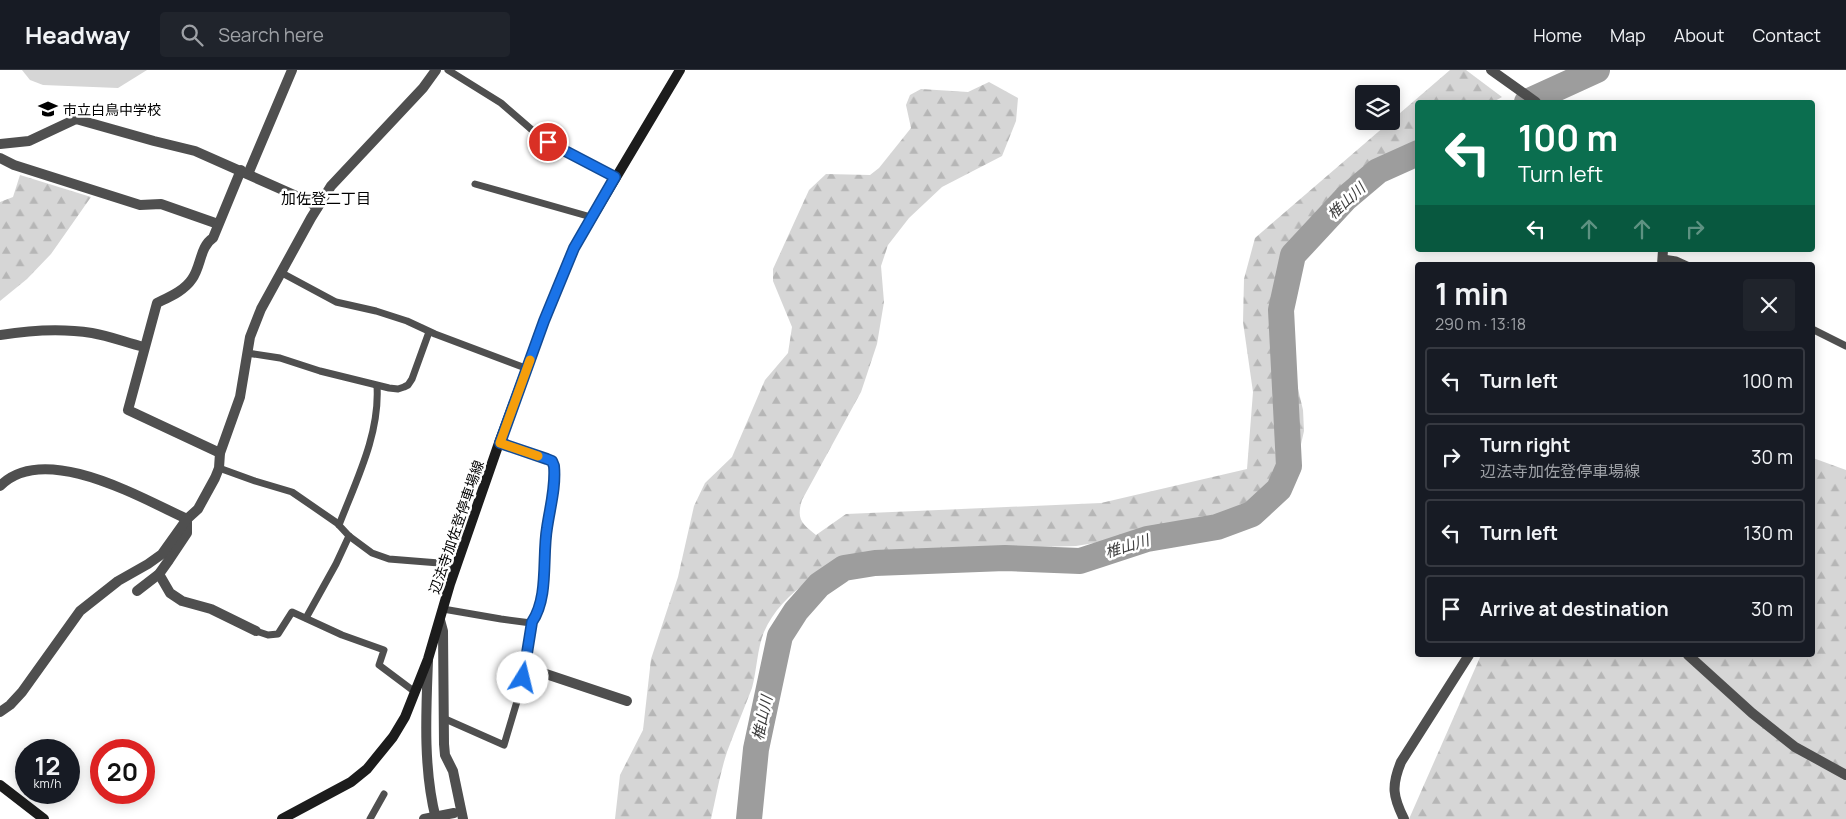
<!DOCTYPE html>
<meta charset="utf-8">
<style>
:root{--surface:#171b24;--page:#20242c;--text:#f1f3f6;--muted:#9ea1a6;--line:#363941}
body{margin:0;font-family:Manrope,"Noto Sans JP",sans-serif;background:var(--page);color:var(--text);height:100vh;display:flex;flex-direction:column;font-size:19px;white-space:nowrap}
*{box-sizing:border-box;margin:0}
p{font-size:16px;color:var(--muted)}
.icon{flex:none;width:28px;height:28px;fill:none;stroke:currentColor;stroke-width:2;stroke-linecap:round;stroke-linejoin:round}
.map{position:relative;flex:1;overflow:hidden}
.sheet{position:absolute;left:1415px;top:192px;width:400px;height:395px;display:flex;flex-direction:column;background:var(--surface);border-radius:5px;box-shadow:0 2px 12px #0003}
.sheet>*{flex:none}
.top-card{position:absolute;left:1415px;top:30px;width:400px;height:152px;border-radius:5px;box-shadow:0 2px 12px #0003;background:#0b6e4f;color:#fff;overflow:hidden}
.fabs{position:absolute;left:1355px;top:15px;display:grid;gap:10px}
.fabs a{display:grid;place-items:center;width:45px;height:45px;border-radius:5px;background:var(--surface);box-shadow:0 2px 12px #0003;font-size:25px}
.speed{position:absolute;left:15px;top:669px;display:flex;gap:10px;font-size:25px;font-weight:700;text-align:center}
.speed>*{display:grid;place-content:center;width:65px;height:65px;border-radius:50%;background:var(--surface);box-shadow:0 2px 12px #0003;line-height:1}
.speed small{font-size:12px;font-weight:400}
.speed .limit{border:8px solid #d22;background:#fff;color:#111}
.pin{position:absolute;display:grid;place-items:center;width:42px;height:42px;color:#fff;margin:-21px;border:2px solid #fff;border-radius:50%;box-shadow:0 1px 5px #0007}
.me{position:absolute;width:55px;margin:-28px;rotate:9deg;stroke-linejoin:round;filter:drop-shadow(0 0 4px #0008)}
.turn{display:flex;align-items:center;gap:18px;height:105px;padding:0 20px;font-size:22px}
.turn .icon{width:65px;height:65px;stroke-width:2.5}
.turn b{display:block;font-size:35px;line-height:42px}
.lanes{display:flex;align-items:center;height:48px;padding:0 20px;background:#0003;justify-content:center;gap:25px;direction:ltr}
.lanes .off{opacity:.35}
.round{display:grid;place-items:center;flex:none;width:52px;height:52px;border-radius:5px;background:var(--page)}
.summary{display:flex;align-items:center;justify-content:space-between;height:85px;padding:0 20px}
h1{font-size:30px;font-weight:700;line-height:38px}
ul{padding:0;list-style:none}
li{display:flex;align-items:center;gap:15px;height:68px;margin:0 10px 8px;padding:0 10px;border:2px solid var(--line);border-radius:5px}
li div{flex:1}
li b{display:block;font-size:19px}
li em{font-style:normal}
header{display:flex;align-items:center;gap:30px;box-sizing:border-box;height:70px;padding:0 25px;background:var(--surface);border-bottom:1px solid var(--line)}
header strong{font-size:24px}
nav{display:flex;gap:28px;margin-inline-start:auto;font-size:18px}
.search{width:350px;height:45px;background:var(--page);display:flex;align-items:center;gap:12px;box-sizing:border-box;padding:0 18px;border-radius:5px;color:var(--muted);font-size:19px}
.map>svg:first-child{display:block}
.grass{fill:#d6d6d6}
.forest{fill:url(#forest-firs)}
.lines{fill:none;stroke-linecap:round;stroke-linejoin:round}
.river{stroke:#9d9d9d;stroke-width:26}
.service{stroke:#4f4f4f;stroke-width:7}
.minor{stroke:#4f4f4f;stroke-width:10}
.tertiary{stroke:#4f4f4f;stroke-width:10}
.secondary{stroke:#1c1c1c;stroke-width:10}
.minor-bridge{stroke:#4f4f4f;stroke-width:10}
.route-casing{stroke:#114b97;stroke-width:12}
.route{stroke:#1a73e8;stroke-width:9}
.slow{stroke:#f59e0b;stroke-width:9}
.labels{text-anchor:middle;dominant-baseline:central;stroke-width:5;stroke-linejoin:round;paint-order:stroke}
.poi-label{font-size:14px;fill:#000;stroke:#fff;text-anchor:start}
.street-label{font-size:14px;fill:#000;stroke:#fff}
.neighbourhood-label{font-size:15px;fill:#000;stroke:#fff}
.water-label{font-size:15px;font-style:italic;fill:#3e3e3e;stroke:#fff}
</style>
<header>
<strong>Headway</strong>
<div class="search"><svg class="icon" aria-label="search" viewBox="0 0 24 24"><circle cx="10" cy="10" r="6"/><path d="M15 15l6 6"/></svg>Search here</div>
<nav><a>Home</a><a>Map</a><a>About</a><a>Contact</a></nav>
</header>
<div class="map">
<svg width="1846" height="749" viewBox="0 0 1846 749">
<defs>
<pattern id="forest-firs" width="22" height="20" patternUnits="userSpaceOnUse" patternTransform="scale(1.25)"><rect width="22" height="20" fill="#d6d6d6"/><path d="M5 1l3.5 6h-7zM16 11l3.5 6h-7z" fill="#b6b6b6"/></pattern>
</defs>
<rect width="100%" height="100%" fill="#fff"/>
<!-- grass -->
<polygon class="grass" points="22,0 147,0 118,18 43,15 30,10"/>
<!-- forest -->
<g class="forest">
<path d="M1450,0H1466L1502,27L1493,32H1418L1417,79L1320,138L1281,183L1274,216L1303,340L1304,361L1294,405L1261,437L1240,449L1076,476L871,481C830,493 782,521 764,562C757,579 757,600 752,618C744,639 735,660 727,682C720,703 716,727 711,749H615L620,705L643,660L651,589L678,507L694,436L705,413L732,387L765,310L788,283L792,257L773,211V199L809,120L826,104L870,105L879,98L911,58L906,35L910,25L921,19L968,22L989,12L1018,28L1016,51L1002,86L942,117L909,148L888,175L881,196L884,232L877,274L861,322L802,430C796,450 802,453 816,465L846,444L1101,433L1247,399L1253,322L1243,252L1244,209L1255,168Z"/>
<polygon points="20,105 91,127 51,184 27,209 0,231 0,132 13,127"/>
<polygon points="1813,388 1846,400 1846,749 1409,749 1481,585 1812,585"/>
</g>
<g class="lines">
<!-- river -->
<g class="river">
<polyline points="1527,32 1597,0"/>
<polyline points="749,749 756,679 780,566 796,541 819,515 844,498 875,493 1005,488 1080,491 1147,469 1217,457 1252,444 1279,419 1289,396 1281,240 1293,185 1346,128 1378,101 1418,83"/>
</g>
<!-- service -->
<g class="service">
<polyline points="448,0 501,33 539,66 558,78 615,107"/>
<polyline points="475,114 591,147"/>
<polyline points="1663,188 1676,190 1687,195"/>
<polyline points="282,203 336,232 376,241 407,251 435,264 528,299"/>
<polyline points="1812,259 1846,276"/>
<polyline points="247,283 280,288 320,301 389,318 398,319 404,317 408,315 412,309 429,262"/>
<polyline points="219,398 255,411 292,422 337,453 349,466 372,483 389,489 439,493 457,497"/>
<path d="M339,455C356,411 380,364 377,316"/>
<path d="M443,539L501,549L531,553C537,545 540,537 541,528C545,505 544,482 547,459C549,438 560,412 552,391L547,389L499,373"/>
<polyline points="306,548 336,494 349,466"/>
<polyline points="256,561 268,565 278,564 292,542 342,565 384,580 379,595 415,622"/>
<polyline points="443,648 504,675 521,618 531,553"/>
<polyline points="370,749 384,724"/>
</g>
<!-- minor -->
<g class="minor">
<polyline points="1491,0 1536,32"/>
<polyline points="0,74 29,71 76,49 154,71 195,81 310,132 317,138"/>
<polyline points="0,88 14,95 140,135 161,134 218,154"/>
<polyline points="248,104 292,0"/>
<polyline points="1662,195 1663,180"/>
<path d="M0,265C31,260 61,258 92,263C110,266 127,273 144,277"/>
<path d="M220,383L128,340L157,233C169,227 184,221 192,209C201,197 200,176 213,168L241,100"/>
<path d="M0,416C44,371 141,428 187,449L198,439L215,408L219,398L220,383L240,327L250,267L261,239L311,148L331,116L423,18L436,0"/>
<polyline points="159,504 170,523 182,531 211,539 256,561"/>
<polyline points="137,521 159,504 169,490 187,463 187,449"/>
<polyline points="440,550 443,561 444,674 445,685 453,701 463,749"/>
<polyline points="1688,585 1752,643 1795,677 1846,705"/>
<polyline points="525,597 627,631"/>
<polyline points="0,642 10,635 22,622 80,541 118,511 148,494 162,484 187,449"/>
<path d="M1404,749C1393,727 1391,716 1401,692L1469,585"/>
</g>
<!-- tertiary -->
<path class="tertiary" d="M428,591C426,642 423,699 436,749"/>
<!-- secondary -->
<g class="secondary">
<polyline points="0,715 44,749"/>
<polyline points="282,749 351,712 367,699 393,667 405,647 428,589 450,514 499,373 544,251 574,178 680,0"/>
</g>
<!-- minor-bridge -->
<polyline class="minor-bridge" points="424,749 454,743"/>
</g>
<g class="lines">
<!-- route casing -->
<g class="route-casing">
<path id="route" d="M523,608L532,552C549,527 542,487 547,458C550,437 556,417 554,396L552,391L547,389L500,373L544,251L574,178L615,107L548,72"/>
</g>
<!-- route -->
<use href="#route" class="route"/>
<!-- slow -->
<polyline class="slow" points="530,290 500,373 538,386"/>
</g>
<!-- icons -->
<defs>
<g id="school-bare" transform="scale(1.5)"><path d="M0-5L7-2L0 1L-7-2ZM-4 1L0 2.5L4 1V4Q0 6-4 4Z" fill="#000" stroke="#fff" stroke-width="2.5" paint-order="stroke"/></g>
</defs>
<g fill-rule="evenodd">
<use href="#school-bare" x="48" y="39"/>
</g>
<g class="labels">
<!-- poi labels -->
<g class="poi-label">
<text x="63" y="39">市立白鳥中学校</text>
</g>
<!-- street labels -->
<g class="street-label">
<text transform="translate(456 457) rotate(-71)">辺法寺加佐登停車場線</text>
</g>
<!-- neighbourhood labels -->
<g class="neighbourhood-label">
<text x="326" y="128">加佐登二丁目</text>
</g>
<!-- water labels -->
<g class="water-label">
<text transform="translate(1346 131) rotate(-43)">椎山川</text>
<text transform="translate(1127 476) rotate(-17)">椎山川</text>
<text transform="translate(762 648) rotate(-78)">椎山川</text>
</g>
</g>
</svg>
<div class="fabs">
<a><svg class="icon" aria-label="layers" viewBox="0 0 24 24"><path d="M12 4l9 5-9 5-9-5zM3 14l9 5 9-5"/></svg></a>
</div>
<div class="speed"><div>12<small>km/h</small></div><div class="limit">20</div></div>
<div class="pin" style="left:548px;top:72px;background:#d93025"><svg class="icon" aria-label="arrive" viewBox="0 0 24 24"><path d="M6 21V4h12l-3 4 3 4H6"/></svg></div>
<svg class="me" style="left:523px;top:608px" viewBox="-20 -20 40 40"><circle r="19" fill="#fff"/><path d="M0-13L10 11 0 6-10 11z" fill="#1a73e8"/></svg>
<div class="top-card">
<div class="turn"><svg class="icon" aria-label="left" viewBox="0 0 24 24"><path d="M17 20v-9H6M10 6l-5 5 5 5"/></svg><div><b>100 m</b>Turn left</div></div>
<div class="lanes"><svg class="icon" aria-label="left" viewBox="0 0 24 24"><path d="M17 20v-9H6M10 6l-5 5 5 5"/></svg><svg class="icon off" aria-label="ahead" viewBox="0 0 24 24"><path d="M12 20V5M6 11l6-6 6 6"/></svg><svg class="icon off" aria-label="ahead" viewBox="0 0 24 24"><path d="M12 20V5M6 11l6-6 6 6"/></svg><svg class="icon off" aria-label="right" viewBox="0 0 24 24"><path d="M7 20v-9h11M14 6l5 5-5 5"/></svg></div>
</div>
<section class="sheet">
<div class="summary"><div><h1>1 min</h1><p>290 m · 13:18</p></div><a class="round"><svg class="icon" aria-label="close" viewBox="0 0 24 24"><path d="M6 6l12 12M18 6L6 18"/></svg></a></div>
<ul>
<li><svg class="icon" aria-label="left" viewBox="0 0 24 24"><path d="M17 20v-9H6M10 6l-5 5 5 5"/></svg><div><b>Turn left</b></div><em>100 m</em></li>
<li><svg class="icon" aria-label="right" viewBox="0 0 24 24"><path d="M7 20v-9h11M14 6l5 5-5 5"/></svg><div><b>Turn right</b><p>辺法寺加佐登停車場線</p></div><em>30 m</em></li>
<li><svg class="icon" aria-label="left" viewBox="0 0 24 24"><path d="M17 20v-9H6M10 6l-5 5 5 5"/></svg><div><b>Turn left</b></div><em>130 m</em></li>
<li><svg class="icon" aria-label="arrive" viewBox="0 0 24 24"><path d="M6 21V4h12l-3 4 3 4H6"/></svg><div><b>Arrive at destination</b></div><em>30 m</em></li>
</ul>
</section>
</div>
